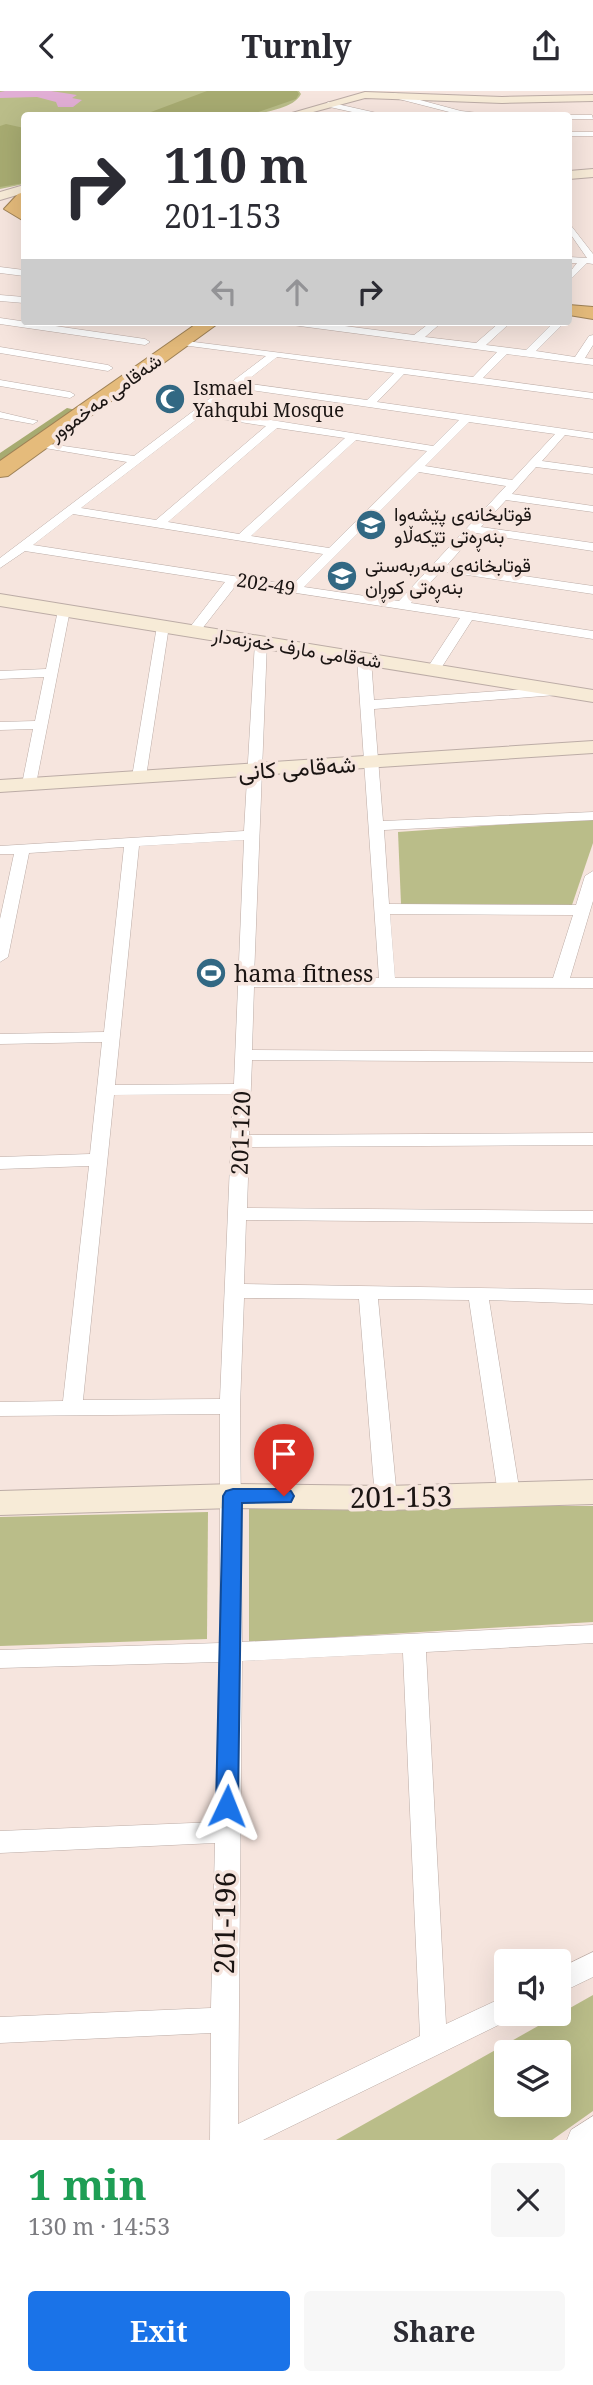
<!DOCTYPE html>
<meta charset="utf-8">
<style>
:root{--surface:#fff;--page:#f7f7f7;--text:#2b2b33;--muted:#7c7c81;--accent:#1a73e8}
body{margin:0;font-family:"Noto Serif",Vazirmatn,serif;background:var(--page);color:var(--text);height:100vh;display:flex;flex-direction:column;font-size:26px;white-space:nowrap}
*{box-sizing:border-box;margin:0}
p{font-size:23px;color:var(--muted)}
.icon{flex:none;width:38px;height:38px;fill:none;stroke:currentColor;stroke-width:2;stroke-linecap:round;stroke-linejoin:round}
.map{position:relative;height:2049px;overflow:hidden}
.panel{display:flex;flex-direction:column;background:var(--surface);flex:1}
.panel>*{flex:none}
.guide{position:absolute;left:21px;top:21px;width:551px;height:214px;border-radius:7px;box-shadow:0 7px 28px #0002;background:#fff;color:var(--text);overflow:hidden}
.fabs{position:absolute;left:494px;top:1858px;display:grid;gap:14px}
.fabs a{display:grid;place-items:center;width:77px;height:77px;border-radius:7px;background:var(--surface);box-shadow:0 7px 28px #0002;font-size:35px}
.pin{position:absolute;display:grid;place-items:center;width:60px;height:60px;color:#fff;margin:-72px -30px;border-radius:50% 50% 50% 0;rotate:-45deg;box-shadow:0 0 7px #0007}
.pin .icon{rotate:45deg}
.me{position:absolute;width:77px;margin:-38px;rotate:2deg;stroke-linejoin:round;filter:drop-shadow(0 0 5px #0008)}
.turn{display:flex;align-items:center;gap:24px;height:147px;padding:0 28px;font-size:32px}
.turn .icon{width:91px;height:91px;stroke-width:2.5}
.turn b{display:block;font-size:49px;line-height:60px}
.lanes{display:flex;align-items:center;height:66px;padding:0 28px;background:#0003;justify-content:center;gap:35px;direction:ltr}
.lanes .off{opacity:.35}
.round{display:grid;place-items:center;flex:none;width:74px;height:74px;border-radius:7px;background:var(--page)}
.summary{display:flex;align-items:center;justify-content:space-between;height:119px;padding:0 28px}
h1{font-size:42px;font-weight:700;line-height:52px;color:#1e9e55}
.action{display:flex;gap:14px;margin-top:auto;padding:14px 28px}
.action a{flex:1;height:80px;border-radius:7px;background:var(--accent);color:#fff;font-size:28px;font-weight:700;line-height:80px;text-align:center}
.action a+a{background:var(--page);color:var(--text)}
header{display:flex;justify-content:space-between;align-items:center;height:91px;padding:0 28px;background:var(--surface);font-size:32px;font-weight:700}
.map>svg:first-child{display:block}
.green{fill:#babd89;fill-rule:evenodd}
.forest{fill:#a7ab71}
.water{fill:#e1aed5}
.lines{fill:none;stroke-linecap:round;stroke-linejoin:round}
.street-casing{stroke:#bcaca6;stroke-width:1}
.secondary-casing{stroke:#bcaca6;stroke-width:2}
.highway-casing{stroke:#9e8156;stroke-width:2}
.street{fill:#fff;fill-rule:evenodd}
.secondary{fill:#f7ebd7;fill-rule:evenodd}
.highway{fill:#e5bb7b;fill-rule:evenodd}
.route{fill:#1a73e8;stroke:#114b97;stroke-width:2}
.labels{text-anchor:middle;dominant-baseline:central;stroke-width:7;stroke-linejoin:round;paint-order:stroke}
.far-poi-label{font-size:19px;fill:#1a1412;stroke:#f6e5de;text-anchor:start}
.far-street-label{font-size:19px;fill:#1a1412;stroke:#f6e5de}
.street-label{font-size:23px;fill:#1a1412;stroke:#f6e5de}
.poi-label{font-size:23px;fill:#1a1412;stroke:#f6e5de;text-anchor:start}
.near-street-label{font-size:28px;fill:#1a1412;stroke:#f6e5de}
</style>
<header><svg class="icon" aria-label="back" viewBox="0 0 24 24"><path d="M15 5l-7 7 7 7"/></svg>Turnly<svg class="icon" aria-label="share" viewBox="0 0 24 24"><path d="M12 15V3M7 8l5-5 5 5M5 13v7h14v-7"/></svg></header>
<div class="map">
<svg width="593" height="2049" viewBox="0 0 593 2049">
<rect width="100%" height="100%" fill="#f6e5de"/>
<!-- green -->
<g class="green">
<path d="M0,0H299L301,3C294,17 268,20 254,24H24V93L0,98Z"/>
<polygon points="593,727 593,752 572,814 401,813 398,741"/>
<polygon points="249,1415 593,1415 593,1531 249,1551"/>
<polygon points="208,1421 207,1548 0,1555 0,1426"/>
<path d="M593,1904V2020L552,2049H336ZM506,1962H558V2014H506Z"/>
</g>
<!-- forest -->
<g class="forest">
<polygon points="207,0 297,0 299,3 296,8 250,24 143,24"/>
<polygon points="6,33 24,37 24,92 0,96 0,35"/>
<polygon points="67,317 76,319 0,372 0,362"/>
</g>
<!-- water -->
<polygon class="water" points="5,0 51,0 77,4 72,7 82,9 73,16 58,16 56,11 37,6 0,7 0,1"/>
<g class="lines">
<!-- street casing -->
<g class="street-casing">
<g id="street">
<polygon points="394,2 461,20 496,24 461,24 391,6"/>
<polygon points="328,11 377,22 378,24 366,24 325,15"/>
<polygon points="566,24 592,24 593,28 569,28"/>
<rect x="569" y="41" width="24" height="4"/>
<polygon points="569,132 593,163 593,173 587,172 569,190 569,182 577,172 569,172 569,166 587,167 569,141"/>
<polygon points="0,176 24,179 24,185 0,182"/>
<polygon points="0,204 24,206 24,212 0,210"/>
<polygon points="0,227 145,248 150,251 145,254 0,233"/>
<path d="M287,231H314L414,244L431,231H442L425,246L476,252L500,231H511L486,254L526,259L554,231H565L536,260L575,266L589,245L593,244V254L585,267L593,268V274L507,263L483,287L593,302V308L404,283L377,311L593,342V348L565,344L542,370L593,377V383L536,376L512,403L593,415V421L506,409L481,436L593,452V460L476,442L447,474L593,495V503L441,480L411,512L593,540V548L472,529L438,582L433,583L426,579L460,527L237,493L198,543L193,544L187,540L225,491L25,460L0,477V467L127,371L39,356L35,355V351L134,365L266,265L182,254L178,253V249L473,286L497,261L292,234ZM277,266L394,282L367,309L244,292ZM237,297L459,329L433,355L208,319ZM201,325L266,335L156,429L81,417ZM469,331L555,343L512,389L425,375ZM277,337L345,347L239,443L168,431ZM356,349L427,360L329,457L251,445ZM419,381L506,395L399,510L304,496ZM73,423L323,463L292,494L33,454Z"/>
<polygon points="0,256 108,274 113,277 108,280 0,262"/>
<polygon points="0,289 70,301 75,304 70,307 0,295"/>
<polygon points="0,321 38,330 33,333 0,327"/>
<polygon points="64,515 70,519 36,693 29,697 22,693 33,638 0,639 0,631 35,630 44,586 0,588 0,580 46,578 58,519"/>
<polygon points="163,531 169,535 146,686 139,690 132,686 157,535"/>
<path d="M261,547L267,551L254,886L379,887L357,568L364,564L371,568L374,609L556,596L563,600L556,604L374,618L383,730L593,721V729L384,739L389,813L576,814L585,785L593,780V810L570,887H593V897L254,896L252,959L593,961V971L252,969L249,1044L593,1042V1054L249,1056L247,1117L593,1120V1132L246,1129L244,1193L593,1199V1213L489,1209L520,1403L516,1409L509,1411L502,1409L498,1403L469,1209L378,1208L397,1407L394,1413L386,1415L378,1413L375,1407L359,1208L244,1207L240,1315L242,1551L593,1534V1552L426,1561L446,1933L506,1905V1923H516L515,1926L263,2049H210L211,1942L0,1952V1926L211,1917L215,1752L0,1762V1740L216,1731L219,1571L0,1577V1559L220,1552V1323L0,1325V1311L63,1310L89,1075L0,1078V1066L90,1063L102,951L0,953V943L104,941L124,756L29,762L8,866L0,871V828L14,763H0V755L244,740L255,551ZM244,749L234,993L115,994L139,755ZM390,823L573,824L553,887H395ZM233,1003L220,1308L83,1309L114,1004ZM403,1562L420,1945L238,2033L242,1570Z"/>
<polygon points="593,1861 593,1886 558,1903 558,1878"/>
<polygon points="593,2025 593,2049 567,2049 571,2039"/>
</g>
</g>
<!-- secondary casing -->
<g class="secondary-casing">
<g id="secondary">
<polygon points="365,1 502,6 593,4 593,10 502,12 365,7 302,24 285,24"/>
<polygon points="593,78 593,86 569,88 569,80"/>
<polygon points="24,94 24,102 0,109 0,101"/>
<polygon points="0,503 593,599 593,611 0,515"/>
<polygon points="593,650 593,662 0,701 0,689"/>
<polygon points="593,1389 593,1413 386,1419 233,1417 0,1424 0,1400 233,1393 386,1395"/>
</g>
</g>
<!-- highway casing -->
<g class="highway-casing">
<g id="highway">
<polygon points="24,101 24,130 4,118 18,103"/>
<polygon points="569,214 593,216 593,228 569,224"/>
<polygon points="199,231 220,231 8,385 0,386 0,370"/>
</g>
</g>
<!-- street -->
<use href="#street" class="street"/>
<!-- secondary -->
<use href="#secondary" class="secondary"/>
<!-- highway -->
<use href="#highway" class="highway"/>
</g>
<!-- route -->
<polygon class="route" points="233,1398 284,1398 291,1400 294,1405 291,1411 242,1412 238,1715 234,1722 227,1725 219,1722 216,1715 223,1405 226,1400"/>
<!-- icons -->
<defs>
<g id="mosque-disc" transform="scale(1.575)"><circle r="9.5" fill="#326883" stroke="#f6e5de"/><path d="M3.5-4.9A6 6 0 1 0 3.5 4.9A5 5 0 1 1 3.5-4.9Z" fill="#fff"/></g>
<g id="school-disc" transform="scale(1.575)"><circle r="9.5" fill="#326883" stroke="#f6e5de"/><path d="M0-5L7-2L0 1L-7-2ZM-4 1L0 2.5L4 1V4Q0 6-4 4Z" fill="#fff"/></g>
<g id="stadium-disc" transform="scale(1.575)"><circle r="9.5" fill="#326883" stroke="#f6e5de"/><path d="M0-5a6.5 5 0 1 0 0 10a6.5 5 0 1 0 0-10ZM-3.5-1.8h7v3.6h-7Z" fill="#fff"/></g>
</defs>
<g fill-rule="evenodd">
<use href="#mosque-disc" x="170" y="308"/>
<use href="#school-disc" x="371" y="434"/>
<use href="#school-disc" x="342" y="485"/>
<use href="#stadium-disc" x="211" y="882"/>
</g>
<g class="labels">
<!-- far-poi labels -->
<g class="far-poi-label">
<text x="193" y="297">Ismael<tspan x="193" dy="22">Yahqubi Mosque</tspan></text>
<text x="394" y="423">قوتابخانەی پێشەوا<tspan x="394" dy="22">بنەڕەتی تێکەڵاو</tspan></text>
<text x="365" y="474">قوتابخانەی سەربەستی<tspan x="365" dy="22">بنەڕەتی کوڕان</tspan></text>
</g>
<!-- far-street labels -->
<g class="far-street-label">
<text transform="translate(105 306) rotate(-36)">شەقامی مەخموور</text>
<text transform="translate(266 493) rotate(9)">202-49</text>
<text transform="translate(297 557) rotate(9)">شەقامی مارف خەزنەدار</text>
</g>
<!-- street labels -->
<g class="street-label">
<text transform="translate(297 676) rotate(-4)">شەقامی کانی</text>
<text transform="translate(240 1042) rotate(-88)">201-120</text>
</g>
<!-- poi labels -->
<g class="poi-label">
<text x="234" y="882">hama fitness</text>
</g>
<!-- near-street labels -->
<g class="near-street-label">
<text transform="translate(401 1405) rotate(-1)">201-153</text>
<text transform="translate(224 1832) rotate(-89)">201-196</text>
</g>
</g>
</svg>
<div class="fabs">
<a><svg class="icon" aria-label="sound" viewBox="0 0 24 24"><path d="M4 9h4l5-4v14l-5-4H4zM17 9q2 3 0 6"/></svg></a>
<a><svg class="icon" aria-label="layers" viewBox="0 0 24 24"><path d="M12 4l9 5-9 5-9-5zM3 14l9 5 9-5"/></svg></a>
</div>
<div class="pin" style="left:284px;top:1405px;background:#d93025"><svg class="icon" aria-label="arrive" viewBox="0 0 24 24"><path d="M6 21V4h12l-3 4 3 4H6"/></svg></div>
<svg class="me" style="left:227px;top:1715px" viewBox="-20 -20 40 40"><path d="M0-17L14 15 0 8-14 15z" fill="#1a73e8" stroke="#fff" stroke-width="4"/></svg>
<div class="guide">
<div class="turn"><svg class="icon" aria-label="right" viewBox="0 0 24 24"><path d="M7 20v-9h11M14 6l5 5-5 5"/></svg><div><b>110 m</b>201-153</div></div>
<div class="lanes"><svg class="icon off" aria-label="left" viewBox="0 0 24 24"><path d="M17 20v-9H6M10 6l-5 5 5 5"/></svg><svg class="icon off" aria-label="ahead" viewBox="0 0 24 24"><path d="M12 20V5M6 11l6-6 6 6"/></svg><svg class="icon" aria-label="right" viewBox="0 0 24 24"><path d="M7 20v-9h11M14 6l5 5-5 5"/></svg></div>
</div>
</div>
<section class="panel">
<div class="summary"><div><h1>1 min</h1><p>130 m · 14:53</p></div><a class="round"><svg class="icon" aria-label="close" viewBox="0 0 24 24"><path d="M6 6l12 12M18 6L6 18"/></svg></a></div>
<div class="action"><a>Exit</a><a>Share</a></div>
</section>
